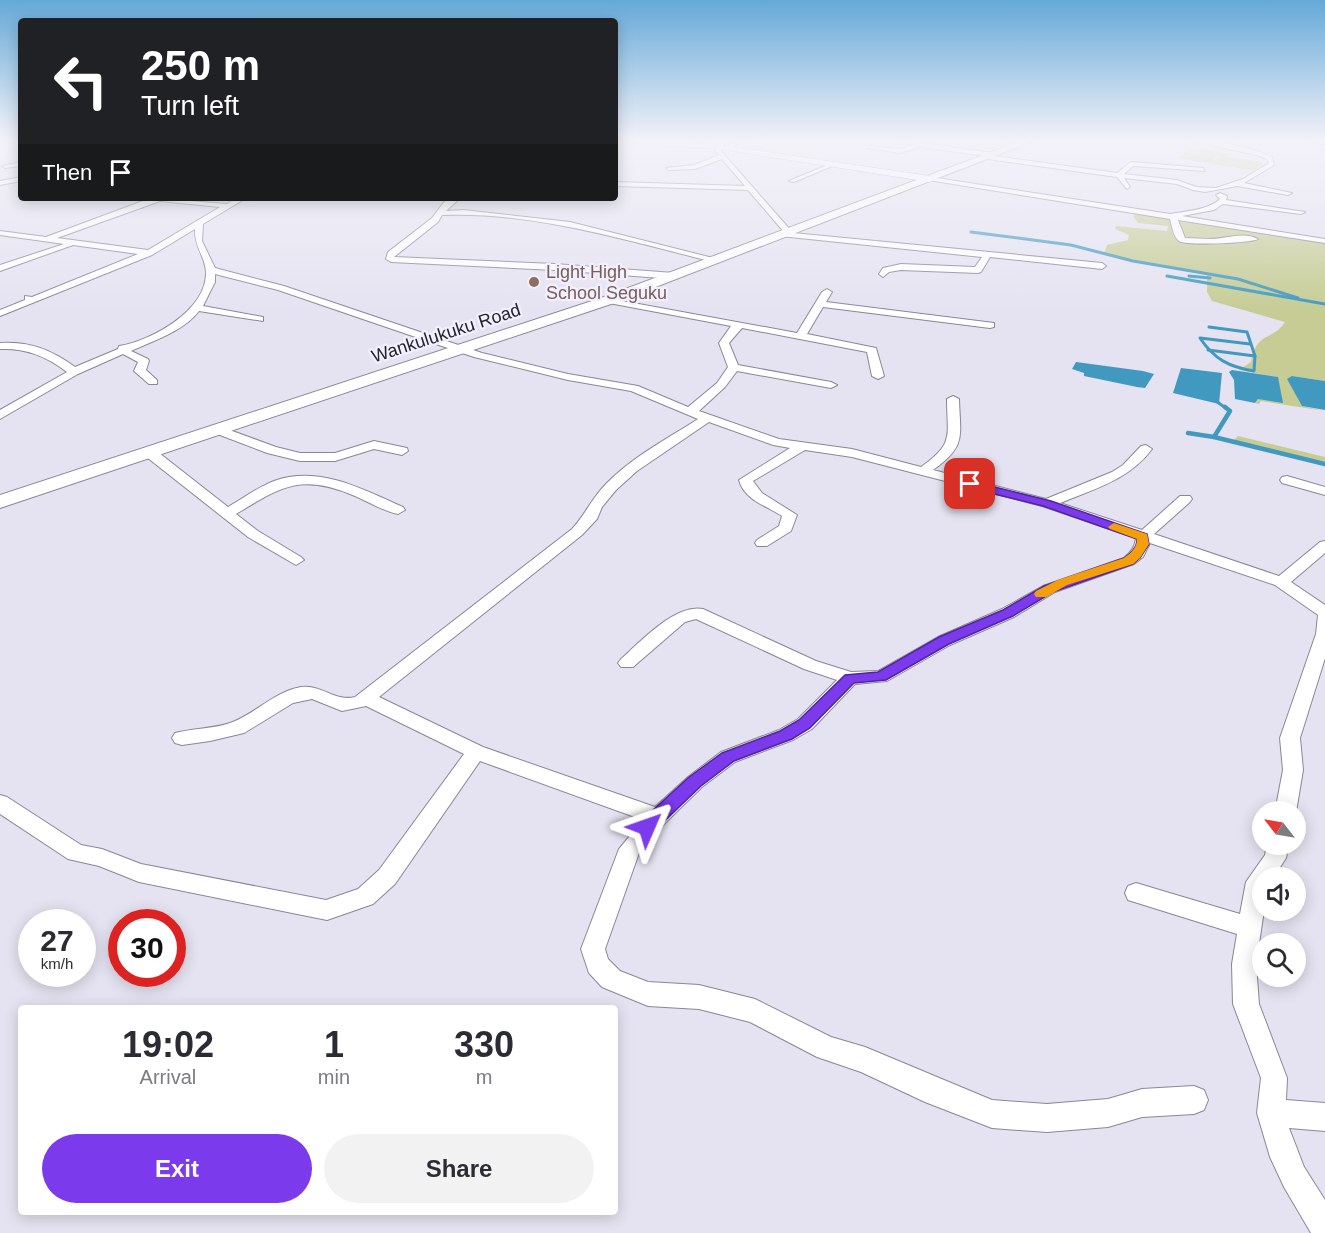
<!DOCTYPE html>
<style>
:root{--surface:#fff;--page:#f2f2f3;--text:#2b2b33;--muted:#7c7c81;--accent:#7c3aed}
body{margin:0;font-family:Arial,sans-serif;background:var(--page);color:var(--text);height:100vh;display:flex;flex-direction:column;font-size:22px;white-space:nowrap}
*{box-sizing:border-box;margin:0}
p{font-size:20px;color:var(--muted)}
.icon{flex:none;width:33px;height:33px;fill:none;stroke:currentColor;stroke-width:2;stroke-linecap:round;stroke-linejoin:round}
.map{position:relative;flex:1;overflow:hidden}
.drawer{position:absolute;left:18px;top:1005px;width:600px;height:210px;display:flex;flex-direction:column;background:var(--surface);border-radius:6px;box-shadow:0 3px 15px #0003}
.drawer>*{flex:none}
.banner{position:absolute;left:18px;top:18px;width:600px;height:183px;border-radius:6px;box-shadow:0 3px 15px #0003;background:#202124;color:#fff;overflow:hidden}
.needle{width:39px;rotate:301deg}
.tools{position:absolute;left:1252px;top:801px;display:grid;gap:12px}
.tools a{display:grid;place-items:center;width:54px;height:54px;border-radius:50%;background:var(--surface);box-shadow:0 3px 15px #0003;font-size:30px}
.speed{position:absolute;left:18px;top:909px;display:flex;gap:12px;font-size:30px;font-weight:700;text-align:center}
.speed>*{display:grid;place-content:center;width:78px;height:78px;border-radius:50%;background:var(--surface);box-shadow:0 3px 15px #0003;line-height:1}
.speed small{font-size:15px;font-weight:400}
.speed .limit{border:9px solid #d22;background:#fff;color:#111}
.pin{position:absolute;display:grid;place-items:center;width:51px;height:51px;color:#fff;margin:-26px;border-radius:12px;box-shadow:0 3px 9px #0006}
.me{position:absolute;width:66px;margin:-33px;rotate:47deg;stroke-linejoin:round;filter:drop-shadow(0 0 4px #0008)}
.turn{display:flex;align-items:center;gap:21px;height:126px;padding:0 24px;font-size:27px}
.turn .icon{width:78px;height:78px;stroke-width:2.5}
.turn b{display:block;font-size:42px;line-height:51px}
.then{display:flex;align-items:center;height:57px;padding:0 24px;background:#0003;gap:12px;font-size:22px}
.eta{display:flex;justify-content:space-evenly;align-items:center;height:102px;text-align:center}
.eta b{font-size:36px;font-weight:800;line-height:42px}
.cta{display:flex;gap:12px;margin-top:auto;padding:12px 24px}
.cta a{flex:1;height:69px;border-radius:36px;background:var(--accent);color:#fff;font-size:24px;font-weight:800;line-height:69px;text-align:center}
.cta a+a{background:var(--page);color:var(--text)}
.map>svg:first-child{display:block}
.green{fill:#c6cc94}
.water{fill:#4299bf}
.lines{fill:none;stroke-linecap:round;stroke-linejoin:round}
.stream-far1{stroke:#4299bf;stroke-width:3}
.stream{stroke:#4299bf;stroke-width:4.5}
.minor-casing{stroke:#898794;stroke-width:2}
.tertiary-casing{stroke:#898794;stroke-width:1}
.secondary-casing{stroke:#898794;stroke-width:2}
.minor{fill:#fff;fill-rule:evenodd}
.tertiary{fill:#fff;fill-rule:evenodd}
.secondary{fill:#fff;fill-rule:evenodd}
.route{fill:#7c3aed;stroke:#51269a;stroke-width:1.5}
.slow{fill:#f59e0b}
.education-dot{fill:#8d6e63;stroke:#f2f0ff;stroke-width:2}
.labels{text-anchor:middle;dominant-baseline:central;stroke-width:4.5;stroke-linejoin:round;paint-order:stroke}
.far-education-label{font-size:18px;fill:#785e54;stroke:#f2f0ff;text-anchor:start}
.far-street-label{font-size:18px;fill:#252429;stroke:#f2f0ff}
</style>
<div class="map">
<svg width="1325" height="1233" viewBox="0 0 1325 1233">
<rect width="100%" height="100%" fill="#e5e3f1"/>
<!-- green -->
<g class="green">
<polygon points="1197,148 1232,154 1227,157 1265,162 1259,163 1262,164 1256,169 1250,170 1178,158 1186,152 1217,155 1214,160 1217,160 1221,156 1187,151"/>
<path d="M1136,213L1325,242V381L1292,376V384L1302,406L1325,411L1261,401L1259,404L1255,403L1278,377L1239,370L1251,362C1256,331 1273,341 1285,322L1212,301L1207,292V274L1104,254L1107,245L1128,240L1129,235L1115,229L1116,226L1167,231L1168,226L1138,223L1133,216Z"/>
<polygon points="1238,436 1325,457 1325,465 1231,443"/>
</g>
<!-- water -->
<g class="water">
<polygon points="1076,362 1143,371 1154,374 1145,388 1137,387 1084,376 1084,373 1072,369"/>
<polygon points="1181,368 1222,373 1219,404 1173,393"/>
<polygon points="1232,370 1278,377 1283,403 1258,399 1255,403 1235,399 1234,380 1229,372"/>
<polygon points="1292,376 1325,381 1325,410 1302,406 1287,379"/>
</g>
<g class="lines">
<!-- stream-far1 -->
<g class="stream-far1">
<polyline points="971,232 1071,245 1133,261 1238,279 1298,298"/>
<polyline points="1167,276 1325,304"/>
<polyline points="1189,276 1210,278"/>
<path d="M1209,327L1247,332L1255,356L1254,371C1229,367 1214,359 1200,338L1250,344"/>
<polyline points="1208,350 1255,356"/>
<polyline points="1216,401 1227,409"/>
</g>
<!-- stream -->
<g class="stream">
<polyline points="1225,407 1230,411 1214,437 1325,464"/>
<polyline points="1188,433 1214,437"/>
</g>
<!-- minor casing -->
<g class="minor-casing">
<g id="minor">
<polygon points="741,139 750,139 727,149 722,148"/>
<path d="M895,139L993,153L995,156L1117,173L1131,162L1203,168L1205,171L1133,166L1124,174L1177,180L1196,187L1216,188L1243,179L1269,163L1267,159L1257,155L1181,139C1210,139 1246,145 1272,157L1274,165L1244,183L1292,193L1288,195L1237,186L1205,192L1193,190L1177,184L1124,178L1130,187L1127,189L1117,177L988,159L986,156L920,147L900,153L867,148L870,146L900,149L913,145Z"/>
<polygon points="997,139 1009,139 1024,144 1021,146"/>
<polygon points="719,145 722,147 721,151 793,233 1102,263 1106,266 1102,269 990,257 981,272 978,273 901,270 889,272 883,277 879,274 883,268 901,264 975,267 982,257 780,236 780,232 784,232 748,190 615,186 615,182 745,186 722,159 695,169 669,170 666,168 694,165 719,155 715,151"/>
<polygon points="21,162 21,166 5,168 2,166"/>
<polygon points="832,163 837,164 794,182 789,181"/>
<polygon points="21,177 21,181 0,185 0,181"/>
<path d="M930,177L1170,214C1187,211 1208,210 1220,199L1216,195L1220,193L1227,196L1226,200L1305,212L1301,214L1223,204L1214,210L1182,216L1325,239V243L1178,220L1185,238C1193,238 1202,239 1210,239C1225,239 1244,231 1258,239C1252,243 1186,246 1179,241C1173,236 1172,226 1170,219L928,180Z"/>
<path d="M151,198L227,204L237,198H246L203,224L202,241L215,268L284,286L482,353L568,374L638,386L688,407L717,383L728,367L719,343L731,326L609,303L604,300L606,298L797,333L822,292L827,289L832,292L826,302L994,323V327L990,328L823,307L807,334L876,348L884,376L878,379L872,376L867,352L742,328L729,343L738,365L831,382L837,385L831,388L737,371L725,387L699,411L779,439L852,449L921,467C955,443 947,436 947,399L953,396L959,399C960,436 967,446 933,470L1046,499L1112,472L1123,465L1141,446L1146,445L1152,449C1129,480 1094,489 1060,503L1142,530L1180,496H1190L1192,499L1190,502L1154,534L1279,576L1320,542L1325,541V553L1291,582L1325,605V658L1300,738L1303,770L1296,812H1275L1283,770L1280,738L1316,634L1318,615L1275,585L1150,543L1143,557L1134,564L1055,592L1014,617L950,645L887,681L855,684L812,729L793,740L735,762L702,787L665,823L639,853L605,949L608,959L620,971L648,982L699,985L755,999L831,1037L865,1047L992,1100L1047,1104L1108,1099L1142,1089L1194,1086L1204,1090L1208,1100L1204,1110L1194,1114L1142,1117L1108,1127L1047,1132L992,1128L925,1102L861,1072L817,1057L750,1022L699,1009L648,1006L602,987L589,973L581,949L619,849L643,820L480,761L395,884L373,904L327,920L139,882L99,866L68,859L0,814V795L7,797L81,845L102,849L141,864L326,900L358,889L379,870L464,754L366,706L342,711L312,699L293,703L244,733L210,741L182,745L175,743L172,738L175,733C193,728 213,729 230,723C256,714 273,692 301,687C321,684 335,702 355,697L572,529C585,515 592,498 606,484C632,457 667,439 698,419L631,391L568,380L474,357L278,290L215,274V282L203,306L263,317V321L199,311C184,331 153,341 131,351L148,359L149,361L146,370L157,380V384H149L134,371L138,362L123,354L78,374L0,419V410L67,372C46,356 26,348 0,349V343C29,341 52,350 75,367L118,349L119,346C151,341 206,311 206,273C206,258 194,247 195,229L152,255L0,316V310L25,300V296L32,297L138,254L73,245L0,271V265L64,244L0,235V231L46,237ZM160,201L220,207L148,250L57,238ZM709,422L773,445L790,448L739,480C744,500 767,506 782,516L779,526L757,540L755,543L757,546H767L791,531L797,515L762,493L753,481L805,450L852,457L1042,506L1136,538C1135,547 1131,552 1124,558L1043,586L1002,609L938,637L878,671L851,672L816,661L703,609C676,603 640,642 621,659L618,663L621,667H633L685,622L696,619L804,669L837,680L798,719L779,730L721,752L688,777L655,807L483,747L379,697L582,535L597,519L602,507L616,490L637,471Z"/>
<path d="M451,198H460L446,211L464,210L570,222L721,260L717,263C630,241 532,211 442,215L438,222L394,257L555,264L674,273L678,276L674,279L555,270L391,262L386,259L388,252L432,218L444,202Z"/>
<polygon points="216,425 276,447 300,453 335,453 374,441 407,448 408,451 402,455 374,449 335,461 300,461 267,453 212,432 210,429 212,426"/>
<path d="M149,448L154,449L228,507C244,498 259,486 277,480C321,466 364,490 403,507L405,510L398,514C383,511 369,502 355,496C301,473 282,486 236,514L258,531L301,557L304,560L296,565L248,537L144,455L143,452Z"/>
<polygon points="1287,476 1325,487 1325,495 1282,483 1280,480 1282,477"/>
<polygon points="1267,844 1289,844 1286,858 1273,878 1263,878 1264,910 1256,964 1259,1004 1287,1078 1286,1100 1325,1103 1325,1131 1289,1128 1304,1167 1325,1200 1325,1233 1311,1233 1284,1187 1270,1157 1257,1113 1261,1078 1233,1004 1232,964 1237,934 1128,900 1125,893 1128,886 1136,883 1240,914 1246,882 1265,855"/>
</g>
</g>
<!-- tertiary casing -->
<g class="tertiary-casing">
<polygon id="tertiary" points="615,139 719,145 930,176 934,179 930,182 719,149 615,142"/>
</g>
<!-- secondary casing -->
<g class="secondary-casing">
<g id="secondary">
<polygon points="1026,139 1039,139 614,303 0,508 0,495 604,297"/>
<polygon points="1308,139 1325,139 1325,144 1309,141"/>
</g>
</g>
<!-- minor -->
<use href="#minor" class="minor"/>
<!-- tertiary -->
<use href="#tertiary" class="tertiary"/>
<!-- secondary -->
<use href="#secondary" class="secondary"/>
</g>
<!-- sky -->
<linearGradient id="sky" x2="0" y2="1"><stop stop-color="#65a9d8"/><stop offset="0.45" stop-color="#f3f2f9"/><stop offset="1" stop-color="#f3f2f9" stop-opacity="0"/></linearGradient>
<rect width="1325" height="312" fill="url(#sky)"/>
<!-- route -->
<path class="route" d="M970,481L1051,501L1147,534L1149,544L1140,558L1133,564L1053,592L1013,616L949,644L886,680L854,683L810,728L792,739L734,761L701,786L653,832L647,834L640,832L638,827L640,822L689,777L722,753L780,731L799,720L845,675L878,672L939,637L1003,610L1044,586L1124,558C1131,553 1137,548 1137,539L1043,506L966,487L965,484Z"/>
<!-- slow -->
<path class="slow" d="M1114,523L1147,534L1149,544L1140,558L1133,564L1067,585L1046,597H1036L1034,594L1036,591L1058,580L1124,558C1131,553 1137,548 1137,539L1110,529L1108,527Z"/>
<!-- markers -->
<circle class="education-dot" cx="534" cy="282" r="6"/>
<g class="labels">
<!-- far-education labels -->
<g class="far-education-label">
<text x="546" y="272">Light High<tspan x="546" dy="21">School Seguku</tspan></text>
</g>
<!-- far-street labels -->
<g class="far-street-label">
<text transform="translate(446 333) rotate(-18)">Wankulukuku Road</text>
</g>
</g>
</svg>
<div class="tools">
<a><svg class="needle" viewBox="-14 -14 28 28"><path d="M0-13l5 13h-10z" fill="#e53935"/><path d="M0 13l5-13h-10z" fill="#7c7c81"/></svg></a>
<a><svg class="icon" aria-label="sound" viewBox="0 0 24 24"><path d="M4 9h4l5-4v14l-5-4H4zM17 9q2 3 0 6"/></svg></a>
<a><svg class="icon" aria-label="search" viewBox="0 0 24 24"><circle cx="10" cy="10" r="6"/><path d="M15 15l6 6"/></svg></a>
</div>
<div class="speed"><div>27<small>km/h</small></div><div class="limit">30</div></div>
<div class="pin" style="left:970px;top:484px;background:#d93025"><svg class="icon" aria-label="arrive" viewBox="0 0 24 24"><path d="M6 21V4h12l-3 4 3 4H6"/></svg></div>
<svg class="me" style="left:647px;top:827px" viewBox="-20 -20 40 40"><path d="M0-17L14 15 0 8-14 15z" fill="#7c3aed" stroke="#fff" stroke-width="4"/></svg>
<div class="banner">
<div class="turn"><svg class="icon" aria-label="left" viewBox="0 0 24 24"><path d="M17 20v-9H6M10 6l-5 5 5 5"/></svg><div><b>250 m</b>Turn left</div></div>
<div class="then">Then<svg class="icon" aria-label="arrive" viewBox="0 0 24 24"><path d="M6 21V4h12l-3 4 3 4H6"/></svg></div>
</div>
<section class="drawer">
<div class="eta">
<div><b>19:02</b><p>Arrival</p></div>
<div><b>1</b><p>min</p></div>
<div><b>330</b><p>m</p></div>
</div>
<div class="cta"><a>Exit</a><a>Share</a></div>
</section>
</div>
